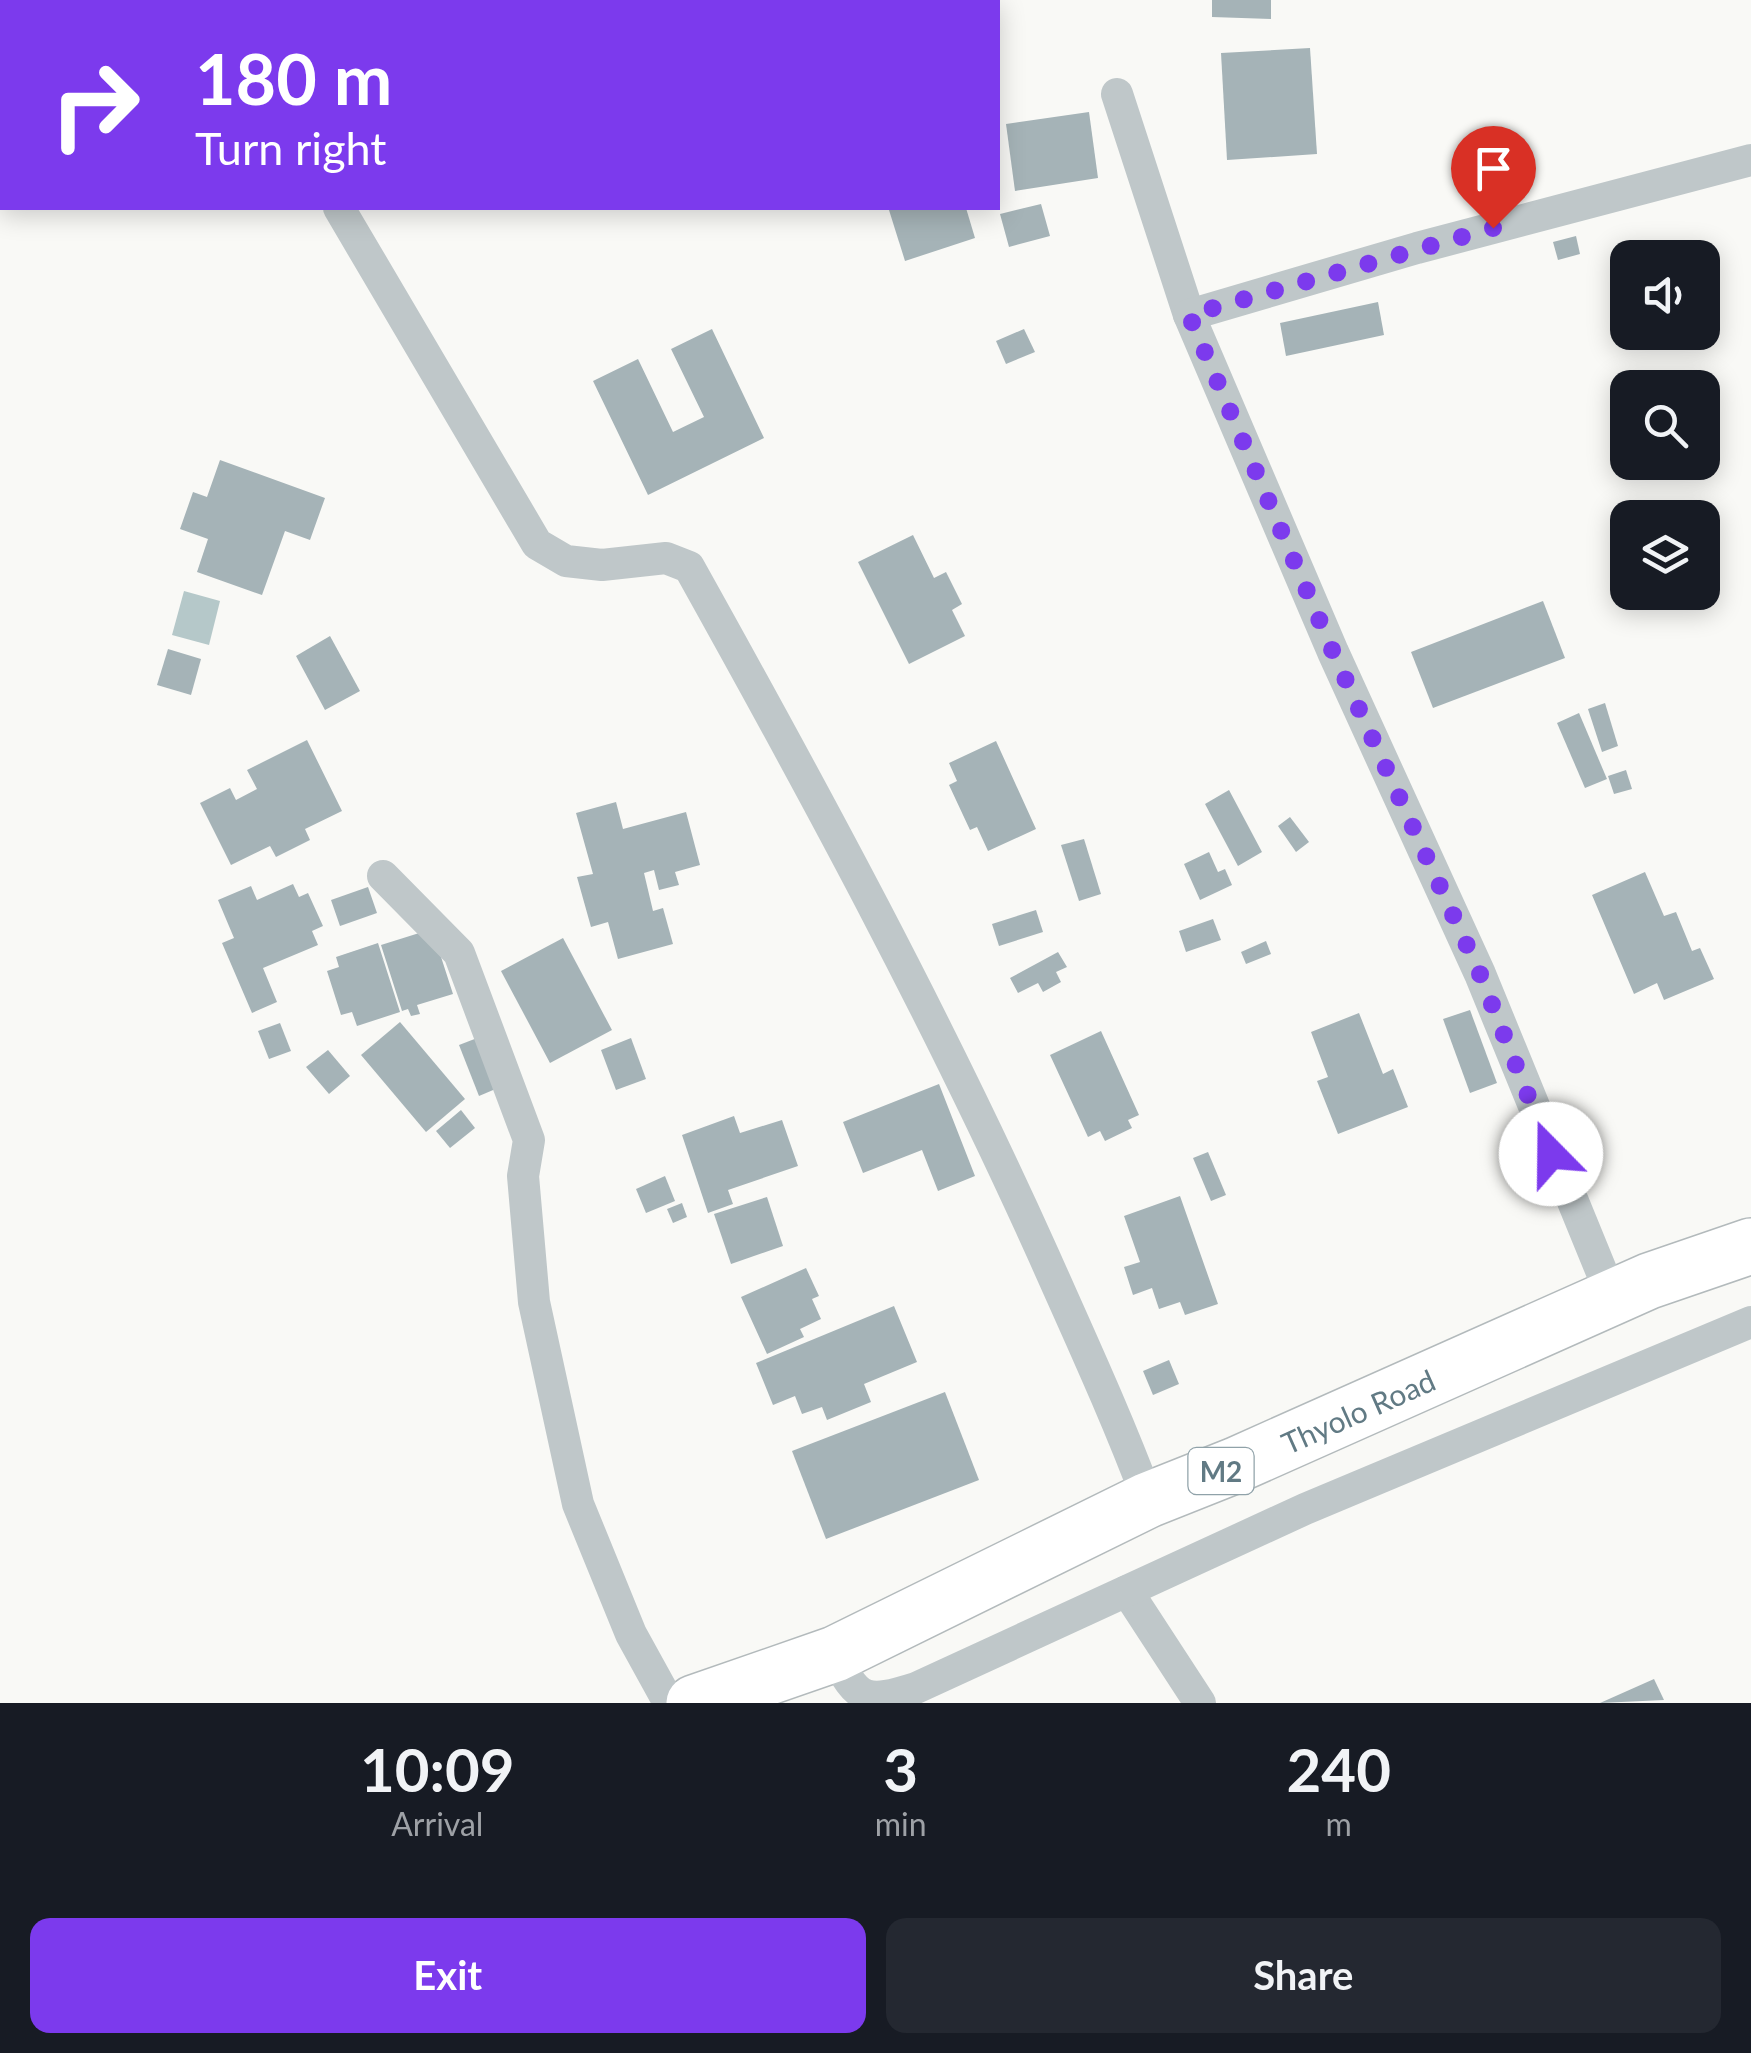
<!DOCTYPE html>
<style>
:root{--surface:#171b24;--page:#242831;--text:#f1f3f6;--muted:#9ea1a6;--accent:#7c3aed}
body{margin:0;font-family:Lato,sans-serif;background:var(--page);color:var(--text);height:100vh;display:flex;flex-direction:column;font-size:38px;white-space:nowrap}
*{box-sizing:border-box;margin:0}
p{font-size:32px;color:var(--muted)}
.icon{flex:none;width:55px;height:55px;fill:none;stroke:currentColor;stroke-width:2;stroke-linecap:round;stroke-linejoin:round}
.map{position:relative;height:1703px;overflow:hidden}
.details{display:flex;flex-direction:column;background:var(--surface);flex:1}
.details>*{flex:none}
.top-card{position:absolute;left:0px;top:0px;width:1000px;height:210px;box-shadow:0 5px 25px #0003;background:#7c3aed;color:#fff;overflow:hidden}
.buttons{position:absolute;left:1610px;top:240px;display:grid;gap:20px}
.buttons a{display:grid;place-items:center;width:110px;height:110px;border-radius:20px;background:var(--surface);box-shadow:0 5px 25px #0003;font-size:50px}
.pin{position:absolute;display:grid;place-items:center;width:85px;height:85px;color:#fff;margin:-102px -42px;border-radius:50% 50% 50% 0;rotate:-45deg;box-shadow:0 0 10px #0007}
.pin .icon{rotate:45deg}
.me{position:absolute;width:110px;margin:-55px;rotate:338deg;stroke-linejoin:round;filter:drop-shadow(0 0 8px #0008)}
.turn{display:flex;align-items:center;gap:35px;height:210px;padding:0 30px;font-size:45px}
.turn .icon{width:130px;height:130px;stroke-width:2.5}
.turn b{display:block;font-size:70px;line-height:85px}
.eta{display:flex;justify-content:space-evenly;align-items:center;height:170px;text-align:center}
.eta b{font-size:60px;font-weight:700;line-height:70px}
.primary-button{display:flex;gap:20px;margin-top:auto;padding:20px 30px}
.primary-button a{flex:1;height:115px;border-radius:20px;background:var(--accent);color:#fff;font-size:40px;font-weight:700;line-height:115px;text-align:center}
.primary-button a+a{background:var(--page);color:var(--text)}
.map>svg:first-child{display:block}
.water{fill:#b5c8c9}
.building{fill:#a5b3b7}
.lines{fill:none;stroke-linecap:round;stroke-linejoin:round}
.highway-casing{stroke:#b3babc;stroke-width:58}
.street{stroke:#bfc7c9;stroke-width:32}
.highway{stroke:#fff;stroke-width:55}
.route{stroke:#7c3aed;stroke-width:18;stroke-dasharray:0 32.4}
.labels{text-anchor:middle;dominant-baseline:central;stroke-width:10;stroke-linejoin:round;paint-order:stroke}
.shield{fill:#fff;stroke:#90a2a9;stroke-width:2.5}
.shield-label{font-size:28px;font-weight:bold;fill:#617a84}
.street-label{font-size:30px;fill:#617a84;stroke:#fff}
</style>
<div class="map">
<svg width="1751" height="1703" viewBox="0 0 1751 1703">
<rect width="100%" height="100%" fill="#f9f9f6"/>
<!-- water -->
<polygon class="water" points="184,591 220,601 209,645 172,635"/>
<!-- building -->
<g class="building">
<polygon points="1212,0 1271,0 1271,19 1212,17"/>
<polygon points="1310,48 1317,154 1227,160 1221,53"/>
<polygon points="1089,112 1098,178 1015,191 1006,124"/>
<polygon points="1041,204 1050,236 1009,247 1000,214"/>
<polygon points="897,208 966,208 975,238 905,261 889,210"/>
<polygon points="1576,236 1580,254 1558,260 1553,242"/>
<polygon points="1378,302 1384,335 1286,356 1280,323"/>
<polygon points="712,329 764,438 648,495 593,381 638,359 673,432 704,417 671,349"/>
<polygon points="1024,329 1035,352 1006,364 996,341"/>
<polygon points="220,460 325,498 310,540 285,531 262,595 197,572 208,539 180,529 193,492 207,497"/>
<polygon points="913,535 934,578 946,572 962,604 952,610 965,636 909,664 858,562"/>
<polygon points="1543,601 1565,658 1433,708 1411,652"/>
<polygon points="330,636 360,691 325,710 296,656"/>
<polygon points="168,649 201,659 191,695 157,685"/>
<polygon points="1605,703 1618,746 1602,752 1588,709"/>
<polygon points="1579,713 1607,779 1585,788 1557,723"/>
<polygon points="307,740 342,811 305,829 310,840 276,857 270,846 231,865 200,803 230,788 236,800 257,789 247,770"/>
<polygon points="996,741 1036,829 988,851 977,827 970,830 949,785 957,781 949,763"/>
<polygon points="1626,770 1632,789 1614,794 1608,776"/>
<polygon points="1229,790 1262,852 1238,866 1205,804"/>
<polygon points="616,802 623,829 686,812 700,865 675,872 679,885 659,890 654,870 644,873 653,911 663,908 673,944 618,959 608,922 591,927 577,877 593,874 576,813"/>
<polygon points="1290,817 1309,842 1296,852 1278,826"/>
<polygon points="1084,839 1101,894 1079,901 1061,845"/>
<polygon points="1209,852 1218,872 1225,869 1232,885 1200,900 1184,864"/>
<polygon points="1645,872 1664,916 1676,912 1692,951 1700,948 1714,979 1664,1000 1657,983 1634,994 1592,895"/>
<polygon points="293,884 299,897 308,893 323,926 312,931 318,945 263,968 277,1002 252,1013 222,943 234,938 218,900 251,886 257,900"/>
<polygon points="368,887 377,913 340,926 331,900"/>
<polygon points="1036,910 1043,932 999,946 992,924"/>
<polygon points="1213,919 1221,940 1186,952 1179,931"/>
<polygon points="432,929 453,994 417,1005 420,1014 411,1016 408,1009 402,1011 381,945"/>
<polygon points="563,938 612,1030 550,1063 501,971"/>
<polygon points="1266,941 1271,954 1246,964 1241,952"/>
<polygon points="378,943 400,1012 357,1026 352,1012 341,1015 327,971 339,967 336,957"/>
<polygon points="1058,952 1067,967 1056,972 1061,982 1043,992 1038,983 1018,993 1010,978"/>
<polygon points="1470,1010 1497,1083 1470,1093 1443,1019"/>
<polygon points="1359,1013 1383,1074 1393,1069 1408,1107 1338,1134 1317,1081 1328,1077 1311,1032"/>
<polygon points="400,1022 465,1099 426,1132 361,1055"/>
<polygon points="280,1023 291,1051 269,1059 258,1031"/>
<polygon points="1101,1031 1139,1115 1128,1120 1132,1128 1105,1141 1100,1131 1088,1137 1050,1055"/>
<polygon points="485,1035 505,1085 479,1096 459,1045"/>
<polygon points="631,1038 646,1079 616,1090 601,1050"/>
<polygon points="328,1050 350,1076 329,1094 306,1067"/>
<polygon points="939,1084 975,1176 938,1191 922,1150 863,1173 843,1122"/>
<polygon points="461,1110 475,1128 450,1148 436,1131"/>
<polygon points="734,1116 740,1133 782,1120 798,1166 728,1190 733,1204 708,1213 682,1135"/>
<polygon points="1208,1152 1226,1195 1211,1201 1193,1158"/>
<polygon points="665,1176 675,1201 646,1213 636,1189"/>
<polygon points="1180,1196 1218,1304 1185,1315 1180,1302 1159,1309 1152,1288 1133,1295 1124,1267 1140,1262 1124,1216"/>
<polygon points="767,1197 783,1246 731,1264 714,1214"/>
<polygon points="682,1203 687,1217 673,1223 667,1209"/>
<polygon points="806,1268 819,1296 812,1299 821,1319 800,1329 804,1337 767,1354 741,1297"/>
<polygon points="894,1306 917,1362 864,1384 871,1402 827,1420 822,1407 802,1414 795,1396 773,1405 756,1363"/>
<polygon points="1169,1360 1179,1384 1153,1395 1143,1371"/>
<polygon points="945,1392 979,1480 826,1539 792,1451"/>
<polygon points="1654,1679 1664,1700 1600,1703"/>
</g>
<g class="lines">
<!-- highway casing -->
<g class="highway-casing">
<polyline id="highway" points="694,1703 835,1654 1148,1500 1236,1465 1649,1281 1751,1246"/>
</g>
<!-- street -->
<g class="street">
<polyline points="211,0 213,2"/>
<polyline points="1117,94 1189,315 1333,652 1480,974 1612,1297"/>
<path d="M339,208L537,544L566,561L602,565L666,558L689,567C815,793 938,1020 1044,1256C1080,1337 1117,1417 1148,1500"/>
<polyline points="1189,315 1417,248 1751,160"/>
<polyline points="383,876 459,953 529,1140 523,1176 534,1302 578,1504 631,1634 669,1703"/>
<polyline points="1127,1591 1200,1703"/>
<path d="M835,1654C857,1703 868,1703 916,1688L1305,1509L1751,1322"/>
</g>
<!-- highway -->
<use href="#highway" class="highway"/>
</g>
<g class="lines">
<!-- route -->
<polyline class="route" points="1493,228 1189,315 1333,652 1480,974 1551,1154"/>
</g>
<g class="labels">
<!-- shield labels -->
<rect class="shield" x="1188.5" y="1448" width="65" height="46" rx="8"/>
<g class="shield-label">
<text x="1221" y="1471">M2</text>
</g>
<!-- street labels -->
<g class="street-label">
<text transform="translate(1358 1411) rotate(-24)">Thyolo Road</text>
</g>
</g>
</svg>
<div class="buttons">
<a><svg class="icon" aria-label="sound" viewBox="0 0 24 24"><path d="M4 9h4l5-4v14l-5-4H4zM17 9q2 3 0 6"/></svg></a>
<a><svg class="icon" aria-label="search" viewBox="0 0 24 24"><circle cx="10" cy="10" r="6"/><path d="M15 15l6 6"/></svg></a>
<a><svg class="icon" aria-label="layers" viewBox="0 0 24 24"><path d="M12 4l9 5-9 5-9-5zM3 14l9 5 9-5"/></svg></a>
</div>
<div class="pin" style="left:1493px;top:228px;background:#d93025"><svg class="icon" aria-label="arrive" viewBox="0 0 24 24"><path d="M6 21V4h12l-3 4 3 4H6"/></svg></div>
<svg class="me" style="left:1551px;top:1154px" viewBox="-20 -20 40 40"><circle r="19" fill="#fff"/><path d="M0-13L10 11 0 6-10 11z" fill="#7c3aed"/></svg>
<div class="top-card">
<div class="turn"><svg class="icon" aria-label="right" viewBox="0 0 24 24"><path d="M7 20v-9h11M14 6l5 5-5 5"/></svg><div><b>180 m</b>Turn right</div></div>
</div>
</div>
<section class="details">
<div class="eta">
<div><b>10:09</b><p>Arrival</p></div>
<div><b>3</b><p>min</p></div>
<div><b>240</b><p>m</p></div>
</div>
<div class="primary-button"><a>Exit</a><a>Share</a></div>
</section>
